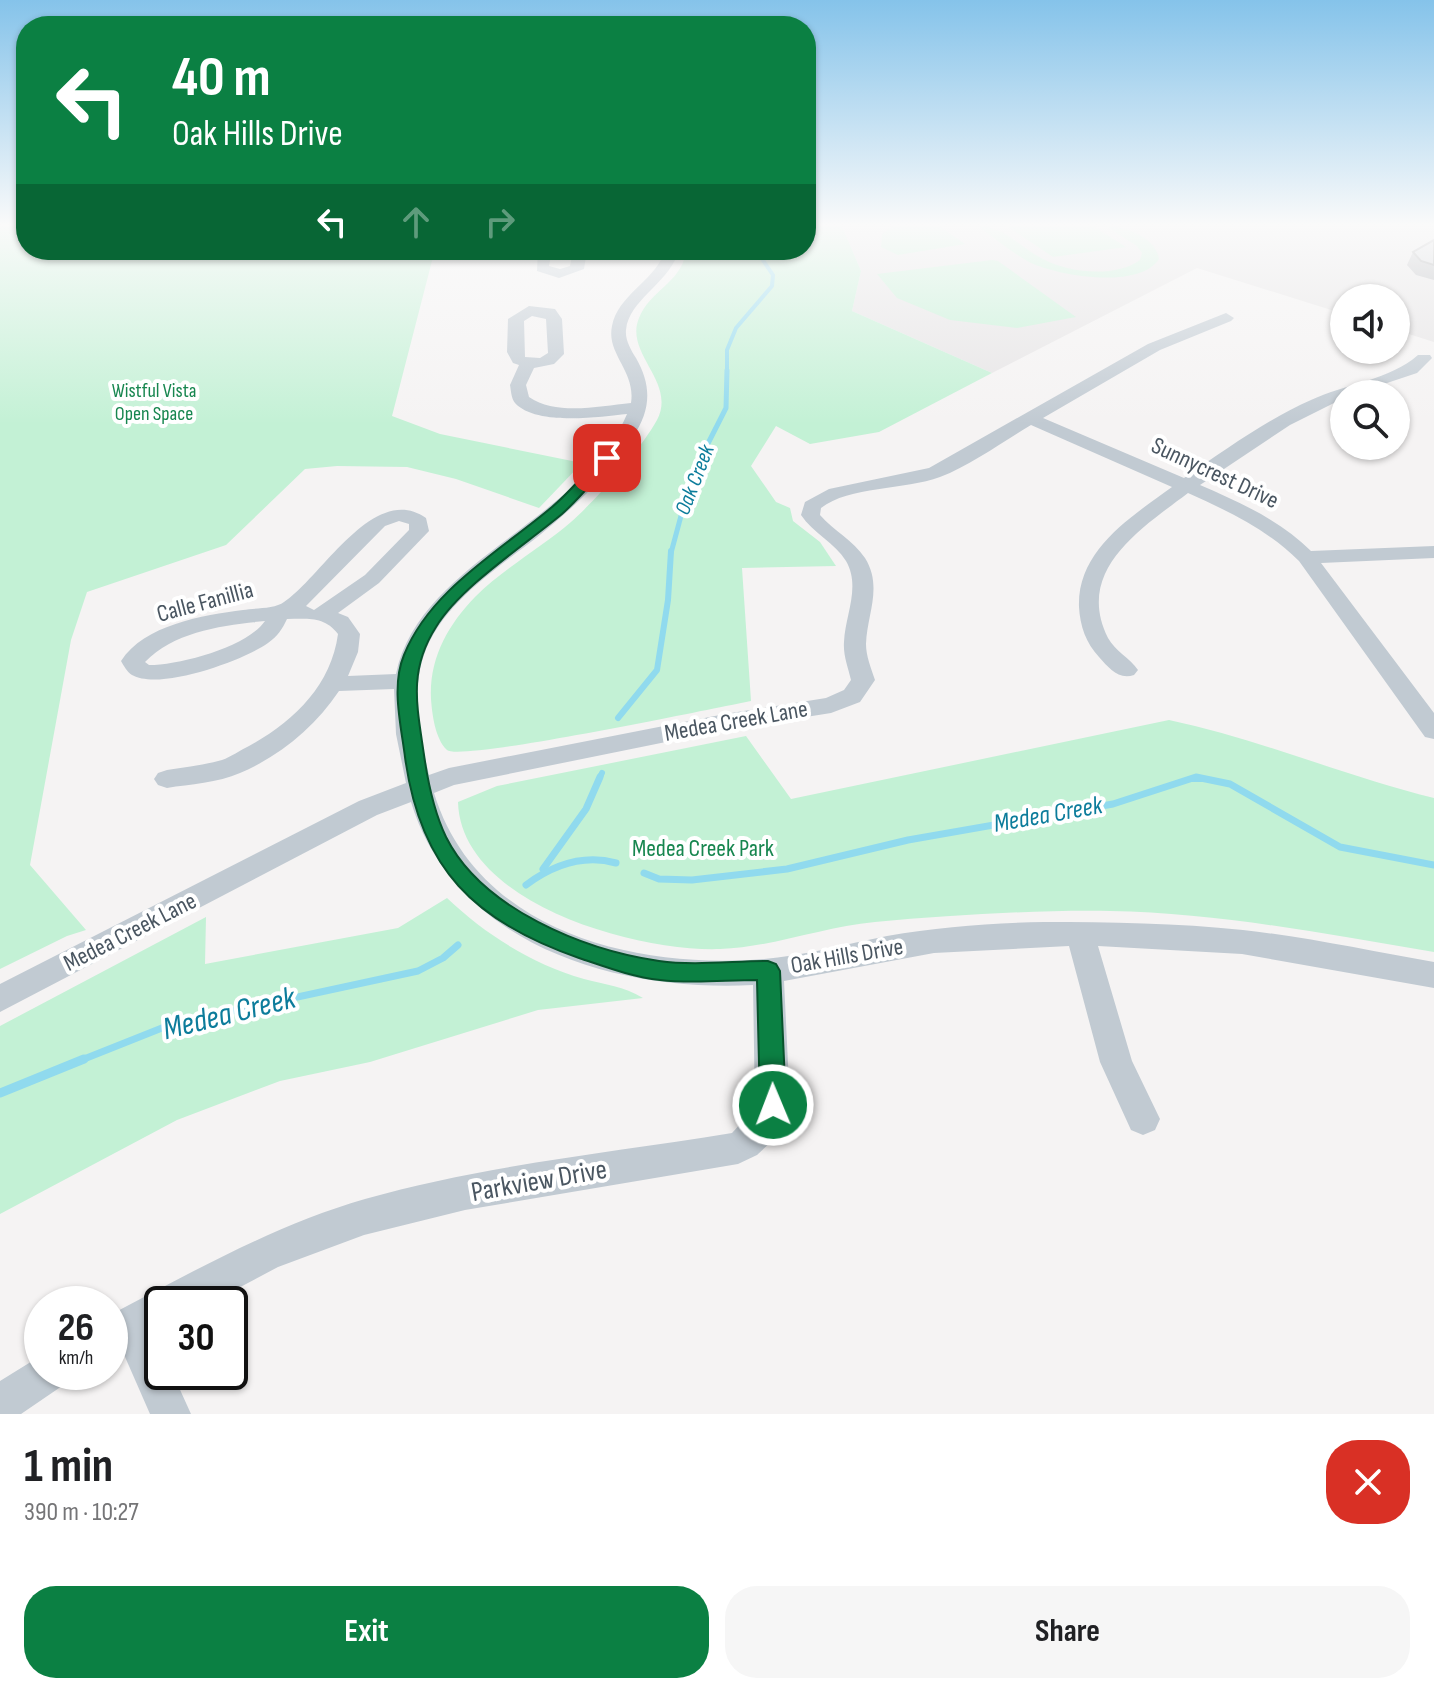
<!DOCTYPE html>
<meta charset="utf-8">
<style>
:root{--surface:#fff;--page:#f6f6f6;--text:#202124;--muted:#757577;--accent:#0b8043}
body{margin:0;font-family:"Sofia Sans Condensed",sans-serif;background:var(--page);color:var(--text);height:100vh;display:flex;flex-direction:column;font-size:30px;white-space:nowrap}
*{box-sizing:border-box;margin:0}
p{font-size:26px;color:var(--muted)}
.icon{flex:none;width:44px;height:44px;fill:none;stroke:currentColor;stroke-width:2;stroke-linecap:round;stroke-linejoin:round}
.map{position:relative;height:1414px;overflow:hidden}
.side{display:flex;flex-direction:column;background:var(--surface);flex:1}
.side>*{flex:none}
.guide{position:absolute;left:16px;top:16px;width:800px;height:244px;border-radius:32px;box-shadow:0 2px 6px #0004;background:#0b8043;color:#fff;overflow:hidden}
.buttons{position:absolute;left:1330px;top:284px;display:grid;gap:16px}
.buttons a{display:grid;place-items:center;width:80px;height:80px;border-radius:50%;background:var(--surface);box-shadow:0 2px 6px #0004;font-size:40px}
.speed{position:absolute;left:24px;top:1286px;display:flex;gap:16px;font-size:40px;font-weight:700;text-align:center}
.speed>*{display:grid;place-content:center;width:104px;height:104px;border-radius:50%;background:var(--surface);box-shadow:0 2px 6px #0004;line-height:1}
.speed small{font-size:20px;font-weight:400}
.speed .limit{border:4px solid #111;border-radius:12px;background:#fff;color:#111}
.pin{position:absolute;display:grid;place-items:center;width:68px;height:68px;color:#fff;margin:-34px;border-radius:16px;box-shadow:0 4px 12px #0006}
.me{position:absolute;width:88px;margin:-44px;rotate:359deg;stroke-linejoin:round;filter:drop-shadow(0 0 6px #0008)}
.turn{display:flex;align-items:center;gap:28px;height:168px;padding:0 24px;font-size:36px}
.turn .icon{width:104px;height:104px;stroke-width:2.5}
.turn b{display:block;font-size:56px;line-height:68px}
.lanes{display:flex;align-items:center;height:76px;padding:0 24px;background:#0003;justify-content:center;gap:40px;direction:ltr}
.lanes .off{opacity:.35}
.round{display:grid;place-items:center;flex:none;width:84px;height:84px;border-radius:32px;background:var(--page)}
.summary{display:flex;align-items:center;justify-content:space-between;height:136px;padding:0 24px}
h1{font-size:48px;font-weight:700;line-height:60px}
.cta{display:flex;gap:16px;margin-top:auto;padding:16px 24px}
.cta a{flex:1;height:92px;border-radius:32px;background:var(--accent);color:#fff;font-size:32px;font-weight:700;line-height:92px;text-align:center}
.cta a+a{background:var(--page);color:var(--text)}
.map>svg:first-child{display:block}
.education{fill:#e6e4e5}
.green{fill:#c3f1d5}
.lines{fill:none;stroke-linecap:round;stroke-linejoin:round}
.stream-far4{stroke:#90daee;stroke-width:4}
.stream-far3{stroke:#90daee;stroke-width:5}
.stream-far2{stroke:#90daee;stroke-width:6}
.stream-far1{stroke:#90daee;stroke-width:7}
.stream{stroke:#90daee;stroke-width:9}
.street{fill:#c1cad2;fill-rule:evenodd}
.wall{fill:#b0b2b7}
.building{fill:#cdcfd5;stroke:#909195;stroke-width:2}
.route{fill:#0b8043;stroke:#07532c;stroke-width:2}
.labels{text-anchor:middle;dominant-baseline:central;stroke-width:8;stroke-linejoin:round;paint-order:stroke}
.far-park-label{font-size:20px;fill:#17864f;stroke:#fff}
.far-water-label{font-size:22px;font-style:italic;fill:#0c7c9b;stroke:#fff}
.street-label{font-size:24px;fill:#4a5661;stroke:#fff}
.park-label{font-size:24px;fill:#17864f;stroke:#fff}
.water-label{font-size:26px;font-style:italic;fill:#0c7c9b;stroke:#fff}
.near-street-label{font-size:28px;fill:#4a5661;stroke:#fff}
.near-water-label{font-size:32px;font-style:italic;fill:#0c7c9b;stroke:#fff}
</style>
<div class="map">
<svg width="1434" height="1414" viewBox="0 0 1434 1414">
<rect width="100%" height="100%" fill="#f5f3f3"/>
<!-- education -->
<polygon class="education" points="842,226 1434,226 1434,342 1396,330 1396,298 1344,298 1344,314 1197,268 992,373 852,311 861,271"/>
<!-- green -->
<g class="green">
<polygon points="0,226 26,226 26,250 410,250 433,257 392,416 440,434 582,463 539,508 456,479 407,467 337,466 305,469 226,545 87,592 71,640 30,865 86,930 67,936 0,969"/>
<path d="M806,226H842L861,271L852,311L992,373L879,432L810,444L776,426L751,466L776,502L790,508L793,521L820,542L836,566L742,568L751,701C715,708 460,762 447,750C435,739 432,713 431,699C429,658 448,625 475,597C504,568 541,548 571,522C596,500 641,449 657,420C677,382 624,354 639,318C650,290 683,282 686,250H806Z"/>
<polygon points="893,226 939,226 965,244 898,255 881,247 882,234"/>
<path d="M978,226C1005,226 1020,248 1043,259C1069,273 1116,278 1140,260L1142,253L1137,246L1106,226C1125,226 1156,237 1159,259C1139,290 1057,276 1029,262C1011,252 994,238 978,226Z"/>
<polygon points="1007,226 1093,226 1126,247 1053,257"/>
<polygon points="992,260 998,261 1076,317 1017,328 950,320 897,298 877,274"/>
<path d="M1169,720C1259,739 1345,776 1434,798V952C1326,934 1220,913 1110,911C1032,910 953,915 875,922C822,927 773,947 720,949C637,952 461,904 458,802L497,786L746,736L791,799Z"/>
<path d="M447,898C486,935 532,964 584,979C606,985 623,986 643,998L538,1010L370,1062L280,1081L177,1120L0,1214V1026L206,917L205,964L398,928Z"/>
</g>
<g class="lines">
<!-- stream-far4 -->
<polyline class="stream-far4" points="727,372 727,350 736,328 772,286 773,275 756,250"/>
<!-- stream-far3 -->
<polyline class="stream-far3" points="671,553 692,475 726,408 727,370"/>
<!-- stream-far2 -->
<g class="stream-far2">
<polyline points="618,718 657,670 668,600 671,551"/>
<polyline points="599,779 602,773"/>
<polyline points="1191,779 1204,779"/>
</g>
<!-- stream-far1 -->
<g class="stream-far1">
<polyline points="543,869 586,809 600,777"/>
<polyline points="644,873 659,879 692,880 787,869 908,840 1113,804 1196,777 1230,784 1340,847 1434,865"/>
<path d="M526,885C553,865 583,854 616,863"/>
<polyline points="79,1061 172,1024 418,971 443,958 458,945"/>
</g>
<!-- stream -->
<polyline class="stream" points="0,1093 84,1059"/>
<!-- street -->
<g class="street">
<polygon points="538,250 552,250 549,266 560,269 570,266 573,250 587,250 584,269 559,278 537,271"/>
<path d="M665,250H679C670,283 629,299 626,330C625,340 631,350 636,358C652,386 651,410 633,437C609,475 576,505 541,534C500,567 442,602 424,655C411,692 420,737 429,775L449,768L725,714L826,698L844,690L851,680C848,667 843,655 844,642C845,615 861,587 846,561C835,543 813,533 801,515L805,502L829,489L929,468L1148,344L1226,313L1234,318L1231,321L1160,350L1043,418L1184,478C1225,450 1266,420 1311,400C1345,384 1390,380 1418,355H1430L1432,358L1417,373L1354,394H1344V398L1290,425L1200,485C1239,502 1280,520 1311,551L1434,546V558L1321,563L1434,713V739L1425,737L1299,561C1268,530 1228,511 1188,493C1142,528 1074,570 1108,638C1115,651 1130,658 1138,670L1134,675C1118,680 1109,668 1099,657C1086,643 1080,626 1079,607C1077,550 1131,517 1172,487L1031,425C1002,442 971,465 940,477C905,490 849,486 821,508L820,515C834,531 853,540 865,558C883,587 867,614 866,644C866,656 871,668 875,680L860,702L831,713L725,730L454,785L434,793C475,927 624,967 750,960C796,958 842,945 887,936C939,927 991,923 1044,922C1110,922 1177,923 1243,930C1307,937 1370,951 1434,962V988L1242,954L1098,946L1132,1061L1160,1119L1155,1130L1143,1135L1131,1130L1100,1062L1069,946L934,953L784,981L790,1105L772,1141L757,1155L738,1164L465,1210L364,1235L278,1267L208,1304H162V1329L153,1333L162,1351V1372H172L191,1414H150L122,1350L110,1355V1315C192,1272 275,1225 365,1199C484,1165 610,1153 732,1133L755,1108L753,985C618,992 455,946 411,802L377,815L0,1012V984L359,801L406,783L396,734L394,689L339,691C315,727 280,756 240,773C218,783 190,784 167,788L158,785L154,779L158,773L167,770C185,767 204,765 222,760C231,757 240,750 249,746C293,722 331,686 338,634C324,616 308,619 287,619C283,628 277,637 268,643C244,660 160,691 132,675C127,672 124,666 121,661C144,625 203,615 243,610C255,608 275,609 284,602C321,578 374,481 426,518L429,531L379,583L338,613L348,617L360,634L358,652L348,676L396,674C419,561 583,521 627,414C599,417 536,426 515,403C511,398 511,390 510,385L519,365L513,363L507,352L508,319L529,306L555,309L562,319L564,354L554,364L534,368L526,385L529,397C557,416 599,406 631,403C636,371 606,354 612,326C618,294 656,281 665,250ZM532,316L546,319L548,353L540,358L525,357L524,321ZM399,521L409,524V530L365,575L314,610L306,606L385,526ZM265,621C247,647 180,665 149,665L145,662C175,631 224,625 265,621Z"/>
<polygon points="42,1355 42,1372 68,1372 62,1386 21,1414 0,1414 0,1381"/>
</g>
</g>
<!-- wall -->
<polygon class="wall" points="1434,240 1434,280 1416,275 1407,265 1413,252"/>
<!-- building -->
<polygon class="building" points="1434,240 1434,265 1421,261 1413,252"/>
<!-- sky -->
<linearGradient id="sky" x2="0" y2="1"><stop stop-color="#85c3ea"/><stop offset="0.53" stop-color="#fafafa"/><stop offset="1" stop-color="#fafafa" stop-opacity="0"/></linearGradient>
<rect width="1434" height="424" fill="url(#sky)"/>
<!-- route -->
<path class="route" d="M607,454L614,458L612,461C596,478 580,498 562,514C525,545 460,587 436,627C408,671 417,706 424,755C428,783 434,812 446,837C482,909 584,950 659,961C694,966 733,961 768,961L776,964L780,971L786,1105L782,1113L773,1117L764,1113L760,1105L757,980C726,980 692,984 660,980C632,977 606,967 579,958C475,922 420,869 405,757C401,725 391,686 404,655C430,590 500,551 552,507C570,492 586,472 602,455Z"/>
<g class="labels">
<!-- far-park labels -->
<g class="far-park-label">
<text x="154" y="391">Wistful Vista<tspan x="154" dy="23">Open Space</tspan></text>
</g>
<!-- far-water labels -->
<g class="far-water-label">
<text transform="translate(695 480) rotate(-69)">Oak Creek</text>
</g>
<!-- street labels -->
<g class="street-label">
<text transform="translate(1215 473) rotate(25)">Sunnycrest Drive</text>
<text transform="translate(205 602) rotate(-15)">Calle Fanillia</text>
<text transform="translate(736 721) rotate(-10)">Medea Creek Lane</text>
<text transform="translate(130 932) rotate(-27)">Medea Creek Lane</text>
<text transform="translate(847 956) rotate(-10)">Oak Hills Drive</text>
</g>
<!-- park labels -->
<g class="park-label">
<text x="703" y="848">Medea Creek Park</text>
</g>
<!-- water labels -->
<g class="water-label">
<text transform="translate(1048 815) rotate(-10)">Medea Creek</text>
</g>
<!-- near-street labels -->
<g class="near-street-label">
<text transform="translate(539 1181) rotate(-10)">Parkview Drive</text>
</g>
<!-- near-water labels -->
<g class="near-water-label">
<text transform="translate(229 1014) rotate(-14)">Medea Creek</text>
</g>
</g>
</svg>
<div class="buttons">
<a><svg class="icon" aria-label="sound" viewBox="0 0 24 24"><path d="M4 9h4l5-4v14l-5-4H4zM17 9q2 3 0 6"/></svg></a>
<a><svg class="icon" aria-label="search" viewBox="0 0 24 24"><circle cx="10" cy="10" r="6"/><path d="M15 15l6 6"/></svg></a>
</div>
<div class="speed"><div>26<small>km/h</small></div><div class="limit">30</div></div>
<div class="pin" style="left:607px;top:458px;background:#d93025"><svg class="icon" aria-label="arrive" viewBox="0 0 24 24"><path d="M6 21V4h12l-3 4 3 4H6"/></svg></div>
<svg class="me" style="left:773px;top:1105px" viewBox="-20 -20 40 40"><circle r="17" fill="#0b8043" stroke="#fff" stroke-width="3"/><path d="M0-11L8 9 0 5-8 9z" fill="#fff"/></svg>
<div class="guide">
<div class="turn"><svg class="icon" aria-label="left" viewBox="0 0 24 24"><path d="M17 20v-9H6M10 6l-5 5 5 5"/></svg><div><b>40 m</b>Oak Hills Drive</div></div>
<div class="lanes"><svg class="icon" aria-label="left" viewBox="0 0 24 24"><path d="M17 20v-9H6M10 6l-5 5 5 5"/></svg><svg class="icon off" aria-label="ahead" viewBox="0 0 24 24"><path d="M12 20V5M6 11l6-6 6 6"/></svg><svg class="icon off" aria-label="right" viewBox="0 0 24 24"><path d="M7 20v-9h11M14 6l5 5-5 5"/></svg></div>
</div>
</div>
<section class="side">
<div class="summary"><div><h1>1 min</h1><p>390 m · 10:27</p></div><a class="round" style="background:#d93025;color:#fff"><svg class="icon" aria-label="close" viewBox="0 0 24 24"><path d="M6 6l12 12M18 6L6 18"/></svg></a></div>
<div class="cta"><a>Exit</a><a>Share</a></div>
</section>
